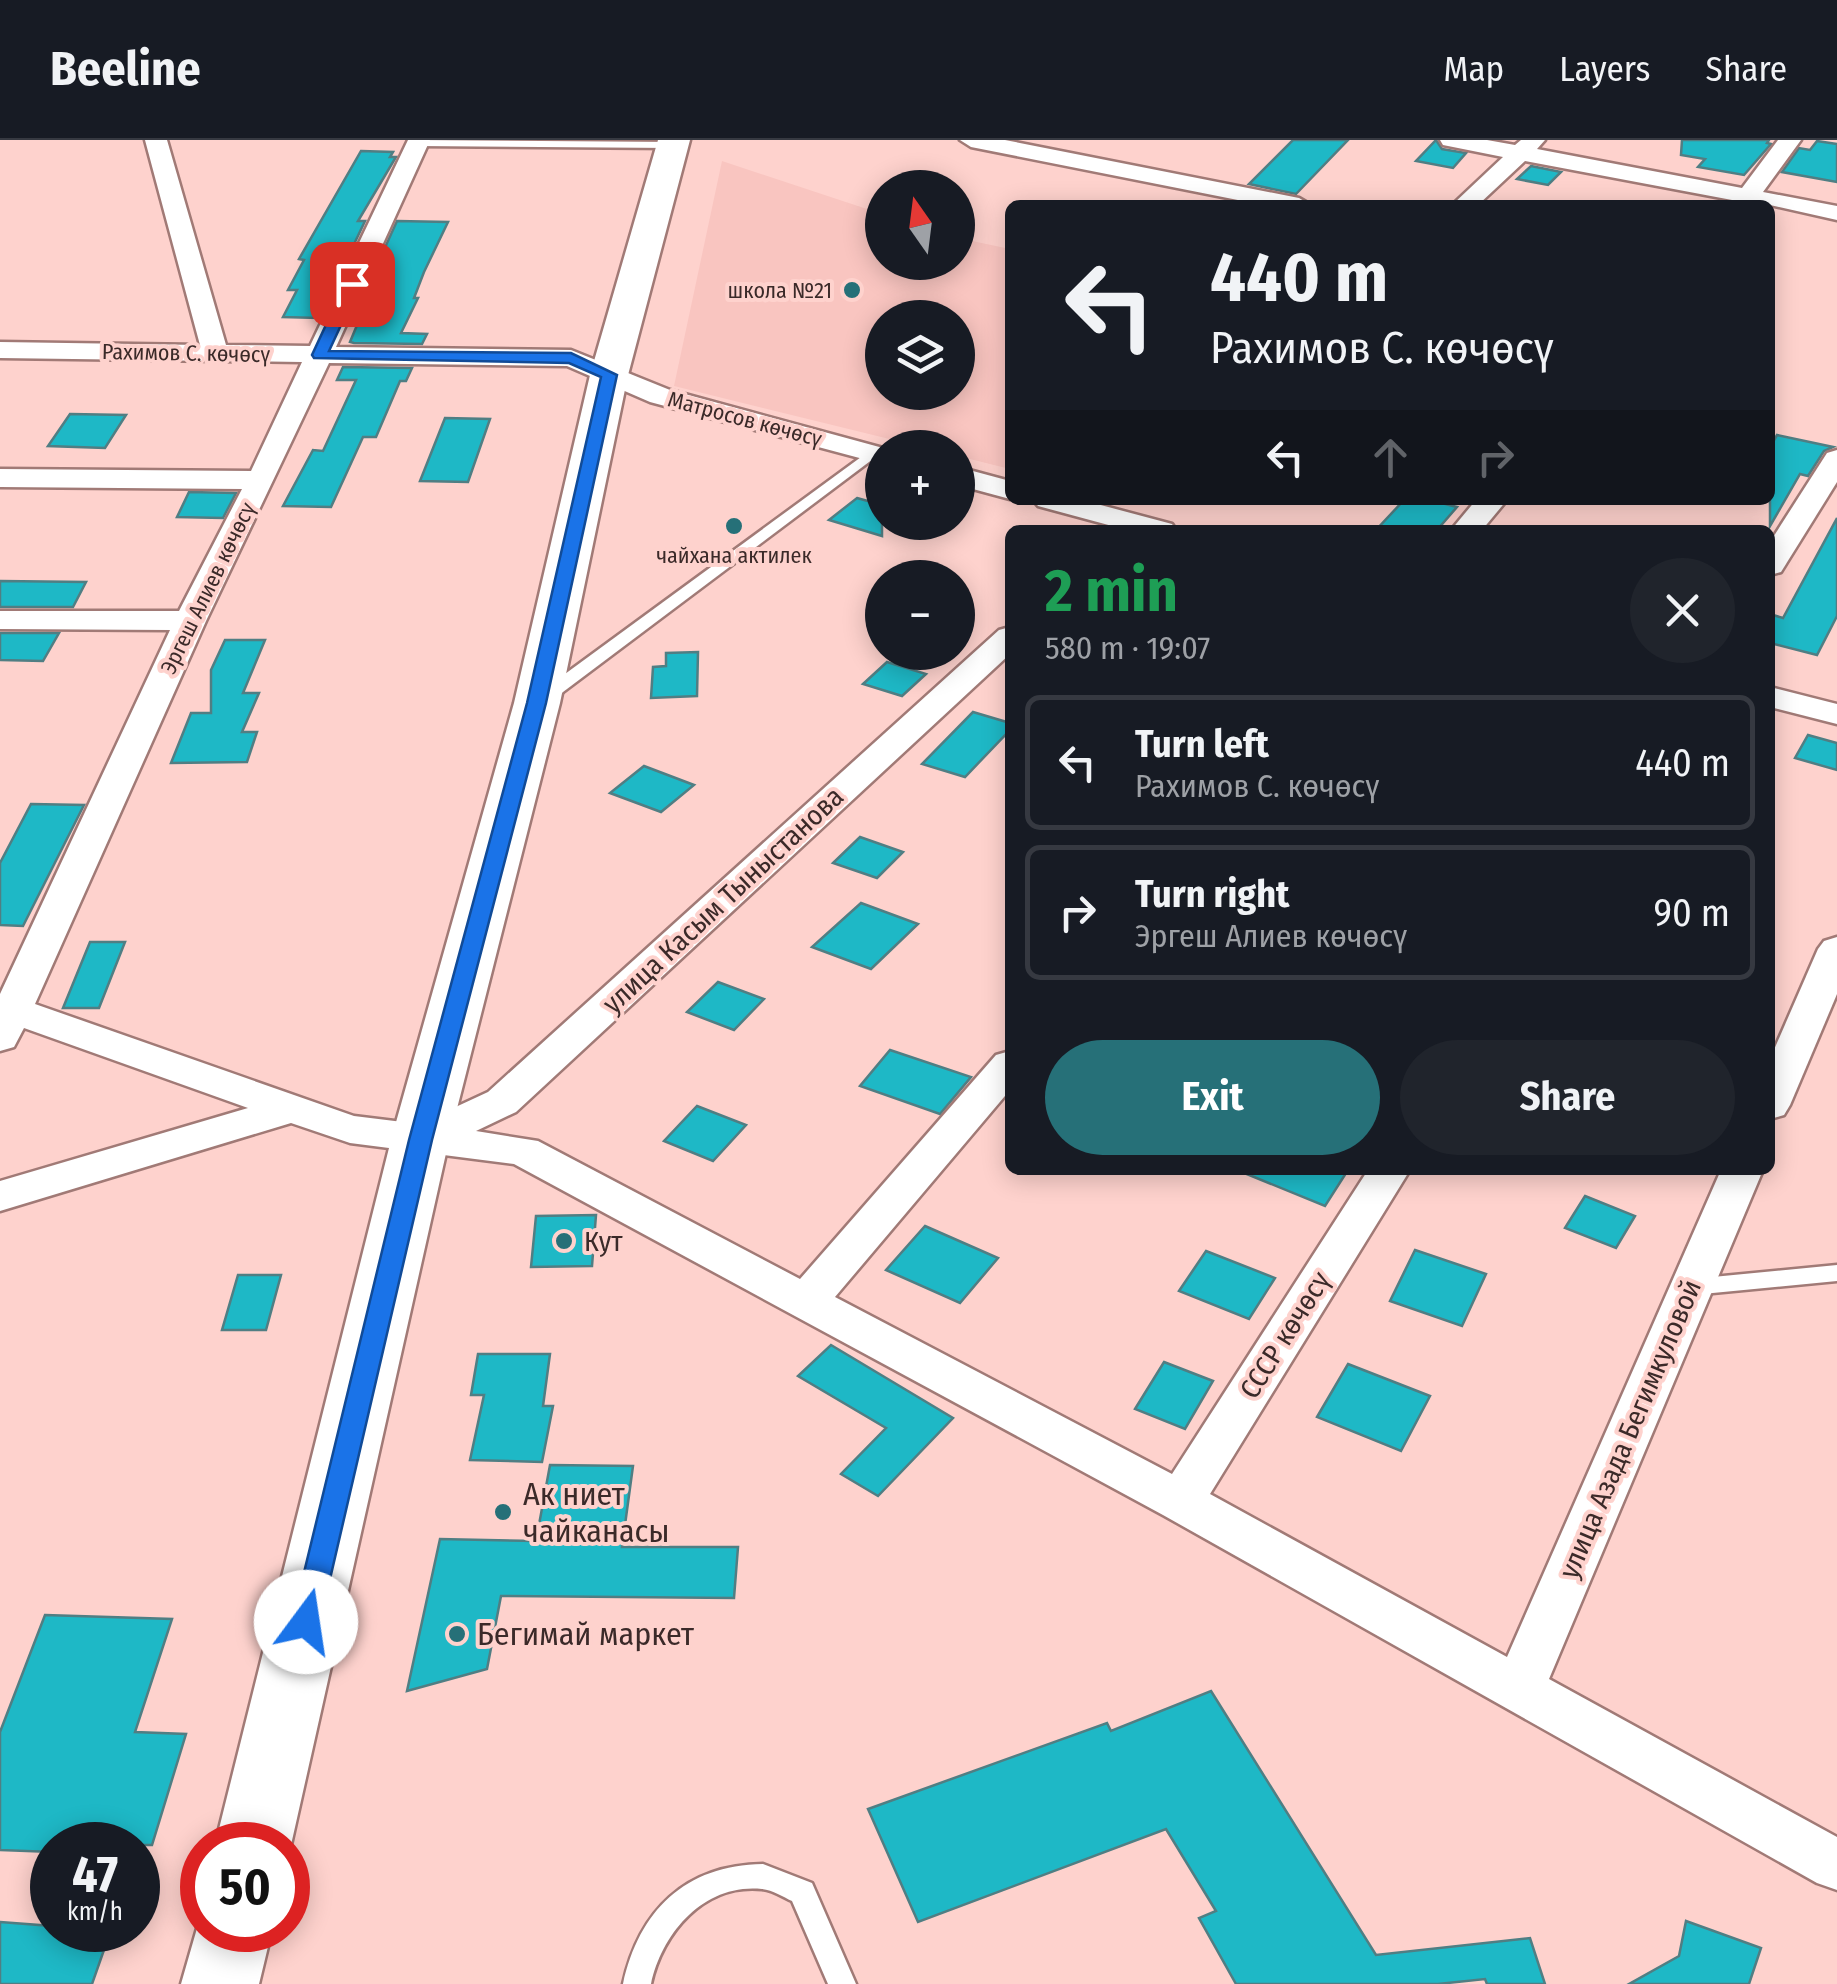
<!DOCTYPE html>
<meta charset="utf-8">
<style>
:root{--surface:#171b24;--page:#20242c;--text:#f1f3f6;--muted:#9ea1a6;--line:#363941;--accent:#267078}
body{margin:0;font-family:"Fira Sans Condensed",sans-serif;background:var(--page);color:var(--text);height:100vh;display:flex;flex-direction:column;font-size:38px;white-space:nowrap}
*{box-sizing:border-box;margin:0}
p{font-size:32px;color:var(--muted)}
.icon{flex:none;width:55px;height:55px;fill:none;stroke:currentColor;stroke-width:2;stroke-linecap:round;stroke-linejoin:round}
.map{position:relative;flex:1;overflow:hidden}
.side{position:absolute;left:1005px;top:385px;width:770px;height:650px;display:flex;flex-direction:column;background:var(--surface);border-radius:15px;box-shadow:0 5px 25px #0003}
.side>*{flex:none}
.top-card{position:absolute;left:1005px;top:60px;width:770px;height:305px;border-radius:15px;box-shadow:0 5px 25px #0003;background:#171b24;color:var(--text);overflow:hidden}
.needle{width:65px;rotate:346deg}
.controls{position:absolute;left:865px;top:30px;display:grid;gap:20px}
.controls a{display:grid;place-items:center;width:110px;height:110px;border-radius:50%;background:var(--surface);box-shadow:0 5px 25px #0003;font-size:50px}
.speed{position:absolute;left:30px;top:1682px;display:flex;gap:20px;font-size:50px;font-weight:700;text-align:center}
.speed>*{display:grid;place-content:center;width:130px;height:130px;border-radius:50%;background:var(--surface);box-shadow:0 5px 25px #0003;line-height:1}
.speed small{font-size:25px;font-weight:400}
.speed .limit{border:15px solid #d22;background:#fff;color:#111}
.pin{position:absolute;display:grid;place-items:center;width:85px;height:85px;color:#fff;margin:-42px;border-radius:20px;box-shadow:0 5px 15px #0006}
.me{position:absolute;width:110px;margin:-55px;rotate:14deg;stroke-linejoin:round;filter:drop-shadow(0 0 8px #0008)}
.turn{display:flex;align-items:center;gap:35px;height:210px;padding:0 40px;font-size:45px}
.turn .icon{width:130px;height:130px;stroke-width:2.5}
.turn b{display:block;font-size:70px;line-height:85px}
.lanes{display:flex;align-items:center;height:95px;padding:0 40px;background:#0003;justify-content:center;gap:50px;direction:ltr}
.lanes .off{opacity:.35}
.round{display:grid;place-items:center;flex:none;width:105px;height:105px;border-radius:52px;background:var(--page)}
.headline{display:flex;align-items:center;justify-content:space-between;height:170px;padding:0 40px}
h1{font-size:60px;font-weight:700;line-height:75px;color:#1e9e55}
.action{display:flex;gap:20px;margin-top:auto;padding:20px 40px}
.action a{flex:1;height:115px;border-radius:60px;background:var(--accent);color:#fff;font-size:40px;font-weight:700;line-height:115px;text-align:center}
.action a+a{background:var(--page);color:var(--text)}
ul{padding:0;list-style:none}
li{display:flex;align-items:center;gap:30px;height:135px;margin:0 20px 15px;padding:0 20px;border:5px solid var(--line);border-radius:15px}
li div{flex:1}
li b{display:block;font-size:38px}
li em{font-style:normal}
header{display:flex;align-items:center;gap:60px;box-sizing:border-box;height:140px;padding:0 50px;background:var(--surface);border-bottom:2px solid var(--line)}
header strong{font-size:48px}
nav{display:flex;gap:55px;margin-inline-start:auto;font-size:35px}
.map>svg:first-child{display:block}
.built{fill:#f9c5c0;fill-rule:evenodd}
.building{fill:#1eb8c6;stroke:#507e83;stroke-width:2.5}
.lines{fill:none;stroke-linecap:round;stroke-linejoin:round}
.lane-casing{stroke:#a17a76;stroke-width:5}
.street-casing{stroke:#a17a76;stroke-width:5}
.secondary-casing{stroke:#a17a76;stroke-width:5}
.lane{fill:#fff;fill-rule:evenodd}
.street{fill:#fff;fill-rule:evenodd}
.secondary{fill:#fff;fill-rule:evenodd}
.route{fill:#1a73e8;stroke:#114b97;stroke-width:2.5}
.poi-dot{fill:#267078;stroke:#fed2cd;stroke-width:4}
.labels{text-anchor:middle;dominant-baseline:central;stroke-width:8;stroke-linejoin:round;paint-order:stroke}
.far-poi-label{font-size:22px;fill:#3b2a29;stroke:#fed2cd;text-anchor:end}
.far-street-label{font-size:22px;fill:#3b2a29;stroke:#fed2cd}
.street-label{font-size:28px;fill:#3b2a29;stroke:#fed2cd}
.poi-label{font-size:28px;fill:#3b2a29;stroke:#fed2cd;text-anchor:start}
.near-poi-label{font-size:32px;fill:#3b2a29;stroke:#fed2cd;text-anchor:start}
</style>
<header>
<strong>Beeline</strong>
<nav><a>Map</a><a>Layers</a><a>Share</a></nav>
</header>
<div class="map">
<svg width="1837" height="1844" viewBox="0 0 1837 1844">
<rect width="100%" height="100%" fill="#fed2cd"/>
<!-- built -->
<path class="built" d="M722,21L882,74V122H958V98L1010,109V329L958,316V308L922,307L674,246ZM882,178H958V252H882Z"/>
<!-- building -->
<g class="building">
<polygon points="1293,0 1348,0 1296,54 1249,44"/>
<polygon points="1436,0 1442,9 1466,13 1453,28 1416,21"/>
<polygon points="1682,0 1769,0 1767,3 1771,4 1744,35 1698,27 1705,19 1681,15"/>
<polygon points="1817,1 1837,4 1837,42 1782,32 1799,8 1810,10"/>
<polygon points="361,11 393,12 390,17 396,17 358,81 365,81 319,178 283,177 297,150 288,150 304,120 299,119"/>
<polygon points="1531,26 1561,32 1548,45 1517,39"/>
<polygon points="397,81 448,82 424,132 414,158 418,158 401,193 427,194 422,204 354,203 350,202 360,178 353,178"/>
<polygon points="343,227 412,228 406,241 400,241 376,297 363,297 331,367 283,366 313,310 323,311 356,240 337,240"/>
<polygon points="70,274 126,275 105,308 48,306"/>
<polygon points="445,278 490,279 468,342 420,341"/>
<polygon points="1777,295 1833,307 1824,311 1808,336 1800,334 1770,386 1770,307"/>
<polygon points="189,352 236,353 223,378 177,377"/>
<polygon points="857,358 882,365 882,396 829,380"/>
<polygon points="1404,360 1430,360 1457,367 1437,390 1376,390"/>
<polygon points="1837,378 1837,476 1817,515 1770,503 1770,474 1783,478"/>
<polygon points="0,441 86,442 73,467 0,467"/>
<polygon points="0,493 59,493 43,521 0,520"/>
<polygon points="225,500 265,500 243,553 259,553 242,592 257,592 247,622 171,623 191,573 211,573 211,530"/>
<polygon points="698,512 697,556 651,558 653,527 666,526 666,513"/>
<polygon points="887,522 926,534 902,556 863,544"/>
<polygon points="973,572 1010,583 1010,590 965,637 922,624"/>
<polygon points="1808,595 1837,603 1837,630 1795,618"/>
<polygon points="644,626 694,645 661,672 610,653"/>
<polygon points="31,664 84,665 23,786 0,785 0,723"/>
<polygon points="860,697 903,712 877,738 833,723"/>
<polygon points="861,763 918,784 871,829 812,807"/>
<polygon points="90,802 125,802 99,868 63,868"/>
<polygon points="718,842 764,859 734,890 687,872"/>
<polygon points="890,910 971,937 940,974 860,946"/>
<polygon points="697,966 746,985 713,1021 664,1001"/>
<polygon points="1237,1030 1348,1030 1325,1066"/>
<polygon points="1585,1056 1635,1076 1616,1108 1565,1088"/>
<polygon points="596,1075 592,1126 531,1127 536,1076"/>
<polygon points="925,1086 998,1118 960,1163 886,1130"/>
<polygon points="1415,1110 1486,1134 1462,1186 1390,1161"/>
<polygon points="1206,1111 1275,1138 1249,1179 1179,1151"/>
<polygon points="238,1135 281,1135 266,1190 222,1190"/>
<polygon points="831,1205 953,1278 878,1356 841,1334 886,1288 798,1236"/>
<polygon points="478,1214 550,1214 543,1266 553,1266 542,1322 470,1320 484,1255 471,1255"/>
<polygon points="1164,1222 1213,1241 1185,1289 1135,1269"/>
<polygon points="1348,1224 1430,1256 1401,1311 1317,1277"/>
<polygon points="550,1325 633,1326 622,1407 738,1407 734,1458 501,1456 487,1529 407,1551 440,1399 536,1401"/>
<polygon points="45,1475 172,1479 135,1592 186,1594 152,1705 52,1705 52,1712 0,1710 0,1592"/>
<polygon points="1211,1551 1376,1815 1530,1798 1545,1844 1487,1844 1485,1839 1438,1844 1236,1844 1199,1778 1216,1771 1166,1689 918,1782 868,1669 1107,1583 1111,1591"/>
<polygon points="1686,1781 1761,1808 1749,1844 1629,1844 1679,1816"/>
<polygon points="0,1782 52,1786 52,1790 111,1790 92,1844 0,1844"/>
</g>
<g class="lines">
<!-- lane casing -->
<g class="lane-casing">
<g id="lane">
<polygon points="416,0 673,2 679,5 673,8 418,6 412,3"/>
<polygon points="872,309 879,313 877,316 551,561 539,561 539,553"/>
<polygon points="1837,1125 1837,1141 1692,1155 1684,1153 1681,1147 1684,1141 1692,1139"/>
<path d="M763,1724L812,1743L856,1844H828L792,1761C783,1757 773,1750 762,1749C704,1743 662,1793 651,1844H623C639,1771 685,1725 763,1724Z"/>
</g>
</g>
<!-- street casing -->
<g class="street-casing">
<g id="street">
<polygon points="145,0 167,0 226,205 310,206 408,0 430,0 336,207 571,210 670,250 883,308 882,324 650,262 567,226 329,223 206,481 35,864 354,976 419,984 488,952 999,490 1010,487 1010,514 516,972 476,991 538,1001 800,1139 996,915 1010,911 1010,950 835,1157 1172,1334 1368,1030 1410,1030 1210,1354 1507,1517 1721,1030 1763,1030 1549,1539 1837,1697 1837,1750 1817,1743 1163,1375 514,1024 350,1003 291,983 0,1071 0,1041 248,968 24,888 14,907 0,911 0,854 170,490 0,489 0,471 179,471 242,349 0,347 0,329 251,331 302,222 0,218 0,202 200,205"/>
<polygon points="960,0 1005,0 1299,58 1311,65 1263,65 971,7"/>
<polygon points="1440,0 1487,0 1515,5 1521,0 1545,0 1537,9 1742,48 1778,0 1801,0 1763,52 1837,66 1837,80 1770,65 1729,65 1732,60 1525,21 1478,65 1452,65 1503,17 1443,5"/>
<polygon points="1837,310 1837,342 1781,432 1770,435 1770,402 1827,313"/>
<polygon points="958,327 1010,341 1010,359 958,345"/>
<polygon points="1033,360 1082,360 1172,384 1176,390 1127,390 1038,366"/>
<polygon points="1476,360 1507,360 1482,390 1451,390"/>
<polygon points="1770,547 1837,564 1837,584 1770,567"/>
<polygon points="1837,797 1837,854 1790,965 1784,975 1770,979 1770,919 1818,809 1824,801"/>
</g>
</g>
<!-- secondary casing -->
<g class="secondary-casing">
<g id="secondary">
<polygon points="658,0 690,0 628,235 560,563 449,1000 291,1705 288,1712 288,1705 215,1705 391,1000 514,563 590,235"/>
<polygon points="202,1771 202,1790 272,1790 259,1844 181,1844"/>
</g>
</g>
<!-- lane -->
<use href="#lane" class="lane"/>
<!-- street -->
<use href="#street" class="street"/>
<!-- secondary -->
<use href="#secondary" class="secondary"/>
</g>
<!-- route -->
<polygon class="route" points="352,140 360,144 329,211 571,213 617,235 546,563 432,1000 320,1482 316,1491 306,1494 296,1491 292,1482 409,1000 527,563 601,237 569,223 314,218 312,215 345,144"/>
<!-- markers -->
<g class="poi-dot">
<circle cx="852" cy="150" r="10"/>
<circle cx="734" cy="386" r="10"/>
<circle cx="564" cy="1101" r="10"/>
<circle cx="503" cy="1372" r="10"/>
<circle cx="457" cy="1494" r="10"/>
</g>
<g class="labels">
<!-- far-poi labels -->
<g class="far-poi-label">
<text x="832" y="150">школа №21</text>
<text x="734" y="415" text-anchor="middle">чайхана актилек</text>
</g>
<!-- far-street labels -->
<g class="far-street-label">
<text transform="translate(186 213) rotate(1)">Рахимов С. көчөсү</text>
<text transform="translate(745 279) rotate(15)">Матросов көчөсү</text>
<text transform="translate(208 448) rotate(-64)">Эргеш Алиев көчөсү</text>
</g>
<!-- street labels -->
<g class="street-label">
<text transform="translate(723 760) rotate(-43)">улица Касым Тыныстанова</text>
<text transform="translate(1285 1195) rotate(-58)">СССР көчөсү</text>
<text transform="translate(1630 1289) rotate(-67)">улица Азада Бегимкуловой</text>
</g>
<!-- poi labels -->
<g class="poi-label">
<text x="584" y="1101">Кут</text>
</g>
<!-- near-poi labels -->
<g class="near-poi-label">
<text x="523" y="1354">Ак ниет<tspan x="523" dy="37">чайканасы</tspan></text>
<text x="477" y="1494">Бегимай маркет</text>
</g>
</g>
</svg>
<div class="controls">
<a><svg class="needle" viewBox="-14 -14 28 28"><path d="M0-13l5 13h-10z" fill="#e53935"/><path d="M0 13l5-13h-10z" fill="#9ea1a6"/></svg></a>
<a><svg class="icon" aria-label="layers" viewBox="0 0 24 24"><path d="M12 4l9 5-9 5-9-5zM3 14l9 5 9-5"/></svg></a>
<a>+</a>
<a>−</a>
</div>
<div class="speed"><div>47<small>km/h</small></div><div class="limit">50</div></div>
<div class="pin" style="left:352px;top:144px;background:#d93025"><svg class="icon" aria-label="arrive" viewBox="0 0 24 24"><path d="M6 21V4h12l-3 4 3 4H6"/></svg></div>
<svg class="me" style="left:306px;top:1482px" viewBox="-20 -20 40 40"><circle r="19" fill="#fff"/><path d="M0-13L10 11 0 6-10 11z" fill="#1a73e8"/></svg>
<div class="top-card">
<div class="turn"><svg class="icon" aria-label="left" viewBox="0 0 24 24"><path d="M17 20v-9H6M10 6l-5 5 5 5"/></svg><div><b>440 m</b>Рахимов С. көчөсү</div></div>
<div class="lanes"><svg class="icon" aria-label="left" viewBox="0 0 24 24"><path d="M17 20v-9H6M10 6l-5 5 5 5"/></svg><svg class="icon off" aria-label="ahead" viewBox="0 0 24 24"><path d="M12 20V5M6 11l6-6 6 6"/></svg><svg class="icon off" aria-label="right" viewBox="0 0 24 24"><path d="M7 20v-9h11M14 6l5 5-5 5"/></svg></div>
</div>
<section class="side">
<div class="headline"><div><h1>2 min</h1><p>580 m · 19:07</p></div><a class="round"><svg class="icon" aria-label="close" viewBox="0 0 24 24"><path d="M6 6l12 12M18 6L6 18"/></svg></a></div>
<ul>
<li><svg class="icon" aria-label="left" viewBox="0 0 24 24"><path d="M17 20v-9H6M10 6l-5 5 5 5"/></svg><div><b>Turn left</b><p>Рахимов С. көчөсү</p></div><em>440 m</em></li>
<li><svg class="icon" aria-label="right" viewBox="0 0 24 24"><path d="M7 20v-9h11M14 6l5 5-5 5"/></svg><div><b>Turn right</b><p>Эргеш Алиев көчөсү</p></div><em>90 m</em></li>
</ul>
<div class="action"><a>Exit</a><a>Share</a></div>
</section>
</div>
